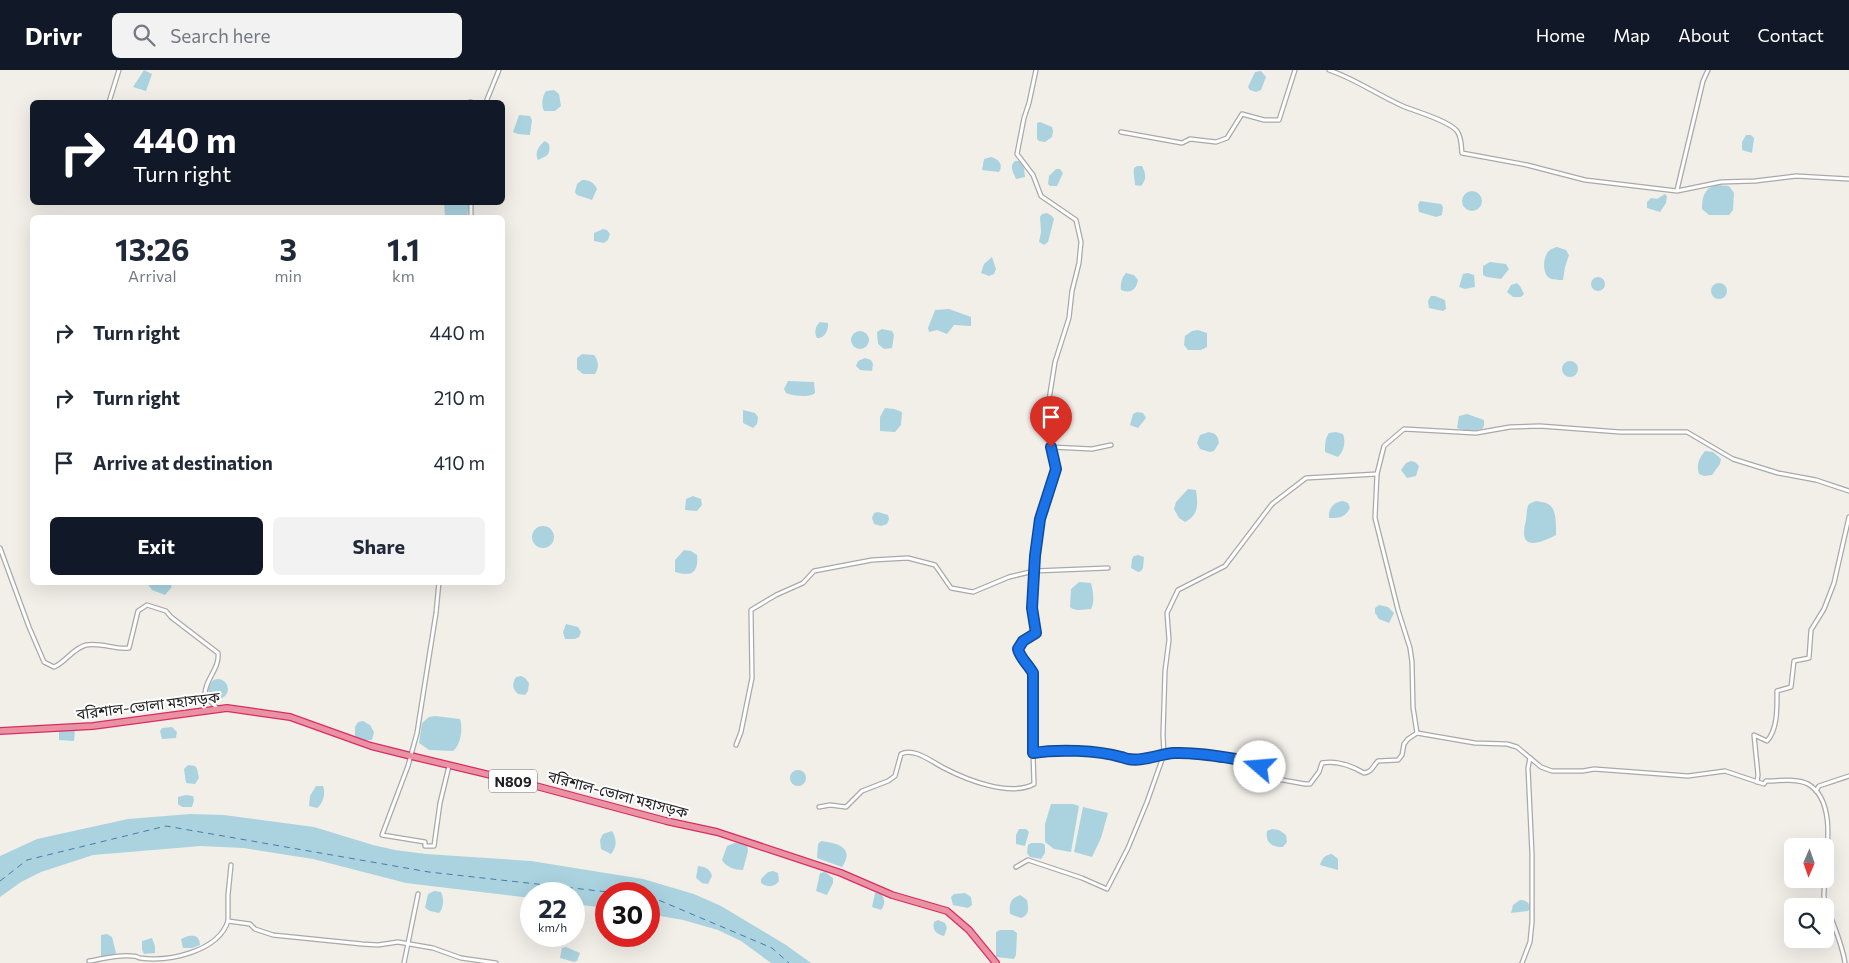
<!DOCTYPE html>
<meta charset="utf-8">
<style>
:root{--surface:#fff;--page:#f2f2f3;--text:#1f2937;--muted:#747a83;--accent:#111827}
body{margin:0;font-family:Commissioner,"Noto Sans Bengali",sans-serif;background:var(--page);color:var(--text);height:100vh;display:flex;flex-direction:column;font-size:19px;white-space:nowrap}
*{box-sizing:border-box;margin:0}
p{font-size:16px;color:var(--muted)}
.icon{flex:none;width:28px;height:28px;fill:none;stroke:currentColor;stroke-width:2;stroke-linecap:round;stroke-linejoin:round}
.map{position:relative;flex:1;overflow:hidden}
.panel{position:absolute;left:30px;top:145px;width:475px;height:370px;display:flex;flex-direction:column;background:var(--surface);border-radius:8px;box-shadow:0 5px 20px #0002}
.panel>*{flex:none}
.guide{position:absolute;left:30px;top:30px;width:475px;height:105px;border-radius:8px;box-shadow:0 5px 20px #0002;background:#111827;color:#fff;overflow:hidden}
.needle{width:32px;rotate:182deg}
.tools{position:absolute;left:1784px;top:768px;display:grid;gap:10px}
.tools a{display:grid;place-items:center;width:50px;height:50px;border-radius:8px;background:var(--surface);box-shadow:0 5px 20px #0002;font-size:25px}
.speed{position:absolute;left:520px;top:812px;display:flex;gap:10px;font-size:25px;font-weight:700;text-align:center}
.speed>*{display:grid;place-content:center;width:65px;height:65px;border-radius:50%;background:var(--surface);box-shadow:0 5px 20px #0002;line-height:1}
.speed small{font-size:12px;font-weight:400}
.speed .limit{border:8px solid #d22;background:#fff;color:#111}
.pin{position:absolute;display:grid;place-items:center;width:42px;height:42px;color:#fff;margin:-51px -21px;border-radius:50% 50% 50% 0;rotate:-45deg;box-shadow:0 0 5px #0007}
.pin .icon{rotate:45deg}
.me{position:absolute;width:55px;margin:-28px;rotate:288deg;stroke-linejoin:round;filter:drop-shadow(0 0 4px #0008)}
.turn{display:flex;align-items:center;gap:18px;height:105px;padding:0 20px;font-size:22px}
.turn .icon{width:65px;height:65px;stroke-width:2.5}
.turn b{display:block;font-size:35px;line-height:42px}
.eta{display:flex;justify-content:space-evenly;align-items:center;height:85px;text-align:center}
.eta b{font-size:30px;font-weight:700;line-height:35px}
.action{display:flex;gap:10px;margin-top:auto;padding:10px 20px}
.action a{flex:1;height:58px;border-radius:8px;background:var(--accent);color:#fff;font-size:20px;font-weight:700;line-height:58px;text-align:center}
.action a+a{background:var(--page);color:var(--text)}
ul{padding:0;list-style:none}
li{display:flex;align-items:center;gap:15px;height:65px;padding:0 20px}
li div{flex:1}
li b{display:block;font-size:19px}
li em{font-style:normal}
header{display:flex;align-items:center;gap:30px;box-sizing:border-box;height:70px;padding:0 25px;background:var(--accent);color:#fff}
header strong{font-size:24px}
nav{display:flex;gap:28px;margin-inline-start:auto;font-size:18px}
.search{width:350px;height:45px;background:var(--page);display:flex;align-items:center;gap:12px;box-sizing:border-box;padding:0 18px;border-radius:8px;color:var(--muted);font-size:19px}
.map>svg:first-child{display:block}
.water{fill:#aad3df}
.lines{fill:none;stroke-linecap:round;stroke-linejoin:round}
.ferry{stroke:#4a7aab;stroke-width:1;stroke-dasharray:6 5;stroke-linecap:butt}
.street-casing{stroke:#a9a9a9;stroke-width:5.5}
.highway-casing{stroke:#dc2a67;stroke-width:8}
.street{stroke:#fff;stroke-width:3}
.highway{stroke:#e892a2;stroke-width:5.5}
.route-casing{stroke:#114b97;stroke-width:12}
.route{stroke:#1a73e8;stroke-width:9}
.labels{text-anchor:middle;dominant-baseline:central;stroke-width:4;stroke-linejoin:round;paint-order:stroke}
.shield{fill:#fff;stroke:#646464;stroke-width:1}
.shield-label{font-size:14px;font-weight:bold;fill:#222}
.street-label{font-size:15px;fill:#222;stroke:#fff}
</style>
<header>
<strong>Drivr</strong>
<div class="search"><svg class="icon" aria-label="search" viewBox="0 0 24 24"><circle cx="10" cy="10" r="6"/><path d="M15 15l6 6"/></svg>Search here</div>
<nav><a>Home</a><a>Map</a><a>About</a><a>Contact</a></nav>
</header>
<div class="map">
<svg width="1849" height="893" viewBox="0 0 1849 893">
<rect width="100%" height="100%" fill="#f2efe9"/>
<!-- water -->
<g class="water">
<polygon points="144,0 152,4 146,21 133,17"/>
<polygon points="1261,1 1266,7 1261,20 1256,22 1250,20 1248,17 1255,2"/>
<path d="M554,20L559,24L561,36L555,41H544C541,35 542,27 546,21Z"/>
<polygon points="519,45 530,46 532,50 530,65 518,64 513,62"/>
<polygon points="1040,52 1052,57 1053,61 1052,67 1045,72 1039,71 1037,69 1037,53"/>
<polygon points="1746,65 1751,65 1754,68 1752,83 1742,80 1742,72"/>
<path d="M545,71L549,74C551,85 547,86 538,90C534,83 539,75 545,71Z"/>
<path d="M991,87C998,89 1004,94 999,102L982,100L984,89Z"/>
<path d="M1015,91H1020L1024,98L1025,107L1016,109C1013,102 1009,96 1015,91Z"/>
<path d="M1137,96H1142C1146,104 1147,109 1141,116L1135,115C1135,109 1133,104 1134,98Z"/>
<polygon points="1056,99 1060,99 1063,103 1057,116 1050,116 1048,114 1049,106"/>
<path d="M582,110C589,110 594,112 597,119L592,130L577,125L575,122L577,114Z"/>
<path d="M1717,115L1729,116L1734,123L1733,140L1729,145H1709L1702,139C1702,127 1704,118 1717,115Z"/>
<circle cx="1472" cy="131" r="10"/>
<polygon points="1665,124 1667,126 1666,133 1660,142 1647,138 1647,132 1651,128 1657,129"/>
<polygon points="1420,131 1441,134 1443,137 1442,145 1436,147 1419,142 1418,135"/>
<polygon points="444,133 467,133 469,135 467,147 445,147"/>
<polygon points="1047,143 1052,146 1054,149 1048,172 1044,175 1039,172 1041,162 1040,147 1042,144"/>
<polygon points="603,159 607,160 610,164 608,170 604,173 594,171 594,163"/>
<path d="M1557,177L1566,180L1569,185L1565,197L1563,210C1559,210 1551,210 1548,207C1542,201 1543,185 1550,180C1551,179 1556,177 1557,177Z"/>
<polygon points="992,187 996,199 994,204 989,206 981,203 984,194"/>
<polygon points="1490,192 1506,194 1509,199 1501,209 1487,207 1483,205 1483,196"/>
<path d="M1126,203L1134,205L1138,210C1136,220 1131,224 1121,220C1120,214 1122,207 1126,203Z"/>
<polygon points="1468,203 1474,205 1475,217 1465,219 1459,217 1463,204"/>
<circle cx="1598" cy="214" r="7"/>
<circle cx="1719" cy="221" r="8"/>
<polygon points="1517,213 1520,216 1524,224 1521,227 1513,227 1507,222 1511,215"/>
<polygon points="1431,226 1435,226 1445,230 1446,239 1443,241 1429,238 1428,231"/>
<polygon points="949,239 971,247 971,256 954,255 947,264 937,260 929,262 928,258 935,240"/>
<path d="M820,252L828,253C829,260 824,269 817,268C814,263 815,256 820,252Z"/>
<polygon points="882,259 892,261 894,265 892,278 884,279 878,274 877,262"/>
<polygon points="1198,260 1207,263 1207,277 1201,280 1188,280 1184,275 1185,266 1192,261"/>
<circle cx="860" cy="270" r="9"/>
<path d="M582,284L594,285C599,291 599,298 595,304H583L577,299V288Z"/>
<polygon points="865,288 871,290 873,294 872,301 860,300 856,296 858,291"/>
<circle cx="1570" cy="299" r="8"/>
<path d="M788,311L814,312L815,323C809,328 794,326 786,323L784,319Z"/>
<polygon points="885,338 894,339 902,342 901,355 895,362 880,361 880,347"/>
<polygon points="743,340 755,343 758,347 757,354 753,358 743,353"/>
<polygon points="1137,342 1143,343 1146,348 1138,358 1130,355 1133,344"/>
<path d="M1467,344L1484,350V356L1482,359C1475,361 1463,361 1457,358L1459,346Z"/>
<polygon points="1209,362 1215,364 1218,368 1219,373 1214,381 1210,382 1200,379 1197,373 1200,365"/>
<path d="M1336,362L1343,364C1346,372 1344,381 1338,387L1325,382C1325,375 1325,368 1329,363Z"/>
<path d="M1705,381L1713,382L1721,389L1720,394L1712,405L1704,406L1699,404C1696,395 1699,388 1705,381Z"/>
<polygon points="1411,391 1415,392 1419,396 1416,406 1407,408 1401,400 1406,393"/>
<path d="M1188,419L1196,420C1198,434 1199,445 1185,452L1179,448L1174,439L1176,432Z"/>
<polygon points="693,426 701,429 702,435 697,441 685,440 686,429"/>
<path d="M1343,431L1348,433L1350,438C1345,448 1339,448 1329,448C1328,438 1334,432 1343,431Z"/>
<path d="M1536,431C1540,432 1545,432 1548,434C1557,438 1556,456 1556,465C1550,468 1532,478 1526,470C1522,465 1525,455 1526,450C1527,444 1526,439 1529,434Z"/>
<polygon points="878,442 888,445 889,449 887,454 881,456 874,454 872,448 874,443"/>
<circle cx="543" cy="467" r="11"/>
<path d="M684,480L691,481L697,485C699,503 691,507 675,502V490Z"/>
<polygon points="1138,485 1144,487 1143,498 1141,501 1138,502 1131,498 1132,489 1134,486"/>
<path d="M1079,512L1091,513C1093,520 1095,533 1091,539C1084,539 1075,542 1070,537L1071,519Z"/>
<polygon points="147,513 147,512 172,513 171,518 165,525 152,520"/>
<polygon points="1379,535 1388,537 1394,543 1389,553 1379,549 1375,543 1375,538"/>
<polygon points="566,554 578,557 581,562 579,567 575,569 565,569 563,562"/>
<path d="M521,606L525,608L529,613L528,621L525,625L518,624C512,619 512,613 516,607Z"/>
<circle cx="218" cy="619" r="10"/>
<path d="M435,646L460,649C463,658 461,675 453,681L429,680L419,673L422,653L429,647Z"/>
<polygon points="363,651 370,655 374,662 372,670 365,670 355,666 355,657 358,652"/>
<polygon points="172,657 177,662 176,668 162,669 160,661 162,658"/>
<polygon points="70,659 75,660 74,671 59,670 59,660"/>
<polygon points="188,695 195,696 197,699 199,708 195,714 186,713 184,699"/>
<circle cx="798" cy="708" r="8"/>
<path d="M316,716H323C326,723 323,734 317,738L309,736L310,726Z"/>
<polygon points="186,725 193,726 194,730 192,737 182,737 178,734 178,727"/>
<polygon points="1051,734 1073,734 1079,736 1071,782 1054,779 1045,772 1045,754"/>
<polygon points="1083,737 1108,743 1101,768 1092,787 1074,782"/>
<polygon points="190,744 224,745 314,757 373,775 395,780 426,784 531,791 643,809 694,824 721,836 786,875 811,893 771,893 741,871 718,860 683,850 649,844 649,824 606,824 606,838 574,834 574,824 531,824 531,828 406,813 313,789 281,784 243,778 201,776 93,785 41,802 21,812 0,827 0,786 37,769 128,749"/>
<polygon points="1019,759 1026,759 1029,762 1025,776 1016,774 1016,765"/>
<path d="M1272,759L1279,760L1286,765L1287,772L1283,777C1272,777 1265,773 1267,761Z"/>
<path d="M612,761C617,769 617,777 611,784L601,779L600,770L603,764Z"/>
<path d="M821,771C838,773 855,778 842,797L817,788L818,774Z"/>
<path d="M737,772L747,775L748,781L743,800C735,800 726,797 722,790L727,776Z"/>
<polygon points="1031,773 1042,773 1045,775 1045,783 1041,789 1030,787 1027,783 1028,775"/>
<path d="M1332,784L1338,789V800L1320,795C1322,788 1325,785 1332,784Z"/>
<path d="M698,796C706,797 710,799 712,806L708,814L702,813L696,808Z"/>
<path d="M773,801L778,803L779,811C774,818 767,817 761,813V809L768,802Z"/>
<polygon points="825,802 833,808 833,813 827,825 816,821 820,803"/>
<path d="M434,821L441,822C444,828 444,838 439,843L430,841L425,838L428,824Z"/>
<path d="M875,823H880C885,828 886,834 881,840L872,837Z"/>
<polygon points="965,823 971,827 972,835 968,838 953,835 951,827 954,824"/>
<path d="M1020,825L1027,830C1029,839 1029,845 1021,848L1010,844C1009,834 1010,829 1020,825Z"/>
<path d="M1520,830C1526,830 1529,832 1530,838L1528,841L1511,843L1513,835Z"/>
<path d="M938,850L945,853L947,858L944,866C936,864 932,860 934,852Z"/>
<polygon points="1000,860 1013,860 1017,863 1016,885 1014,889 996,887 996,862"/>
<polygon points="107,864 112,867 116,883 114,886 104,888 101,886 101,865"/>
<path d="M188,866C196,865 199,866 200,875L192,878H183L181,869Z"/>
<polygon points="152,868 155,876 155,883 144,884 142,880 142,871"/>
<polygon points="566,877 580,883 577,891 574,892 560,888 562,878"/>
</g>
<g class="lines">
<!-- ferry -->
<g class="ferry">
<polyline points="0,811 27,790 166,756 429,802 626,824"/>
<polyline points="649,826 772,878 789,893"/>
</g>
<!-- street casing -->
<g class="street-casing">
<g id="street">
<path d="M1329,0C1356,9 1379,26 1405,37C1418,42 1449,51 1457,61C1462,68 1461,76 1462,83L1527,95L1585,110L1677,121L1721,112L1755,111L1796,106L1849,109"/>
<polyline points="109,32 119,0"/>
<polyline points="470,32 471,32"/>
<polyline points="486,32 499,0"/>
<polyline points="1121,62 1182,73 1190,69 1216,72 1227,68 1242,44 1264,50 1279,50 1295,0"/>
<polyline points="1677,120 1703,11 1708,0"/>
<polyline points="471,148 471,132"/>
<polyline points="1051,377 1092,379 1111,375"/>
<path d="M0,478L29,557L44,592L54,597C66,592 72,579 86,575C101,572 115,580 129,578L138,541L147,535L166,541L171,547L218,583C220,599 204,610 205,626L217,638"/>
<polyline points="439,512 436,543 417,663 408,696 382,765 425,772 425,776 434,776 440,733 449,696"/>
<polyline points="1417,663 1413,637 1412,592 1410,578 1398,540 1375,448 1377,404 1384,376 1404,359 1476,363 1510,357 1540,356 1620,362 1687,362 1733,389 1778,403 1816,410 1849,421"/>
<polyline points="736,675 741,662 752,608 751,540 776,525 803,513 814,501 872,490 908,488 935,495 951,518 973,522 1009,507 1034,501 1108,498"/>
<path d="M1033,683V603C1028,594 1020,588 1018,579L1023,571L1036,563L1032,538L1035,486L1040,449L1056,399L1049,366L1048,336L1055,292L1069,248L1072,221L1079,193L1081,172L1076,150L1041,126L1033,105L1017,84L1024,48L1029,33L1036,0"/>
<path d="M1757,712L1758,705L1754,665L1767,671C1778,659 1777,637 1777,621L1791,617L1794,591L1809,588L1811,560L1824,539L1834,513L1849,447"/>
<polyline points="1816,721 1819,716 1849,706"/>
<path d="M819,737L830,735L846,737L862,721L888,711L895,706L901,684C914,677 932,692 944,698C967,710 1010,727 1034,714L1033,683C1064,678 1097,682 1127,689C1142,693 1158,684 1172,683C1199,682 1233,687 1259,694L1262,705L1266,707L1305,714H1310L1319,702L1322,693C1336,690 1352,696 1364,703C1372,702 1373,696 1378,691L1398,690L1402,685L1404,674L1408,669L1417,663L1475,673L1507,674L1517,677L1541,697L1552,701H1583L1594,699L1688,706L1725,701L1764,714L1766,711C1779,711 1797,708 1808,714C1841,733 1823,798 1824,827C1825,835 1830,845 1833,853C1838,866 1843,879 1845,893"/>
<polyline points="231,795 228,825 228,851 250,854 255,859 273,865 362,874 378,875 398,872 433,878 461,888 496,893"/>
<polyline points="1016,797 1028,790 1082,808 1107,819 1128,778 1147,732 1164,684 1163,665 1165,601 1169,570 1167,543 1178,520 1225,496 1272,434 1306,408 1377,404"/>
<path d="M89,891C103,889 118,884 132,886C138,886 135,887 140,888C168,892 218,882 228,851"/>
<polyline points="404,893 418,824"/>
<polyline points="1522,893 1530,872 1532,852 1532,784 1528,698 1530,688"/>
</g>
</g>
<!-- highway casing -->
<g class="highway-casing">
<polyline id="highway" points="0,661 93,656 227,638 290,647 371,676 411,686 536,716 666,751 717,762 841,803 892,825 947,841 969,860 996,893"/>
</g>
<!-- street -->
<use href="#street" class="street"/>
<!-- highway -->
<use href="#highway" class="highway"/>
</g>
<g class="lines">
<!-- route casing -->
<g class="route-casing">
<path id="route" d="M1051,377L1056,399L1040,449L1035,486L1032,538L1036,563L1023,571L1018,579C1020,588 1028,594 1033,603V683C1057,679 1098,680 1121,687C1123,687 1126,689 1128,689C1143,692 1159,684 1174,683C1201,682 1227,688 1254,692L1259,694L1260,697"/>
</g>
<!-- route -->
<use href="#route" class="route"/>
</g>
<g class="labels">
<!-- shield labels -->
<rect class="shield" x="489" y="699.5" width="48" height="23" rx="4"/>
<g class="shield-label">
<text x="513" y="711">N809</text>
</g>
<!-- street labels -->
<g class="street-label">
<text transform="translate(148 635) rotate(-7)">বরিশাল-ভোলা মহাসড়ক</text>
<text transform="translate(618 724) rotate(15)">বরিশাল-ভোলা মহাসড়ক</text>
</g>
</g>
</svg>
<div class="tools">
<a><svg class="needle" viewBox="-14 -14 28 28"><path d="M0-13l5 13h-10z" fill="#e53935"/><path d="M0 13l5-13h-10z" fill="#747a83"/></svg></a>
<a><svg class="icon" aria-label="search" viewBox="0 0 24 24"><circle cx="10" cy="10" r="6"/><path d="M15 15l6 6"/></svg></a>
</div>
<div class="speed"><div>22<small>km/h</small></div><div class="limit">30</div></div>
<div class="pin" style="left:1051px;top:377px;background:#d93025"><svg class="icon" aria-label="arrive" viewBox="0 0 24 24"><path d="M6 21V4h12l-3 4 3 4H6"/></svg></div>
<svg class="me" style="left:1260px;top:697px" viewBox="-20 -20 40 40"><circle r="19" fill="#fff"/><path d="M0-13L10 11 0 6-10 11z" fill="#1a73e8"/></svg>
<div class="guide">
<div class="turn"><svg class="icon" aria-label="right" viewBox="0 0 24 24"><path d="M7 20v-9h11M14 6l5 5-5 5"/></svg><div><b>440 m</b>Turn right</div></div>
</div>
<section class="panel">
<div class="eta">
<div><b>13:26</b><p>Arrival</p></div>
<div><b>3</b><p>min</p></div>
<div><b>1.1</b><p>km</p></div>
</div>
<ul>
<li><svg class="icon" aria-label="right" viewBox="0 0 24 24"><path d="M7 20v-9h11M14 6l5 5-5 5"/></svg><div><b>Turn right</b></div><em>440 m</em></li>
<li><svg class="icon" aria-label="right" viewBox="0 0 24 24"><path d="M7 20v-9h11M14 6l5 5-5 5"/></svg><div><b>Turn right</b></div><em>210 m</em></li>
<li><svg class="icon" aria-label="arrive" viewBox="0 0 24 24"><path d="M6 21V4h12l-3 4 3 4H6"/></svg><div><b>Arrive at destination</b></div><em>410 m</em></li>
</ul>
<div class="action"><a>Exit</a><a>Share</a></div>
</section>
</div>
